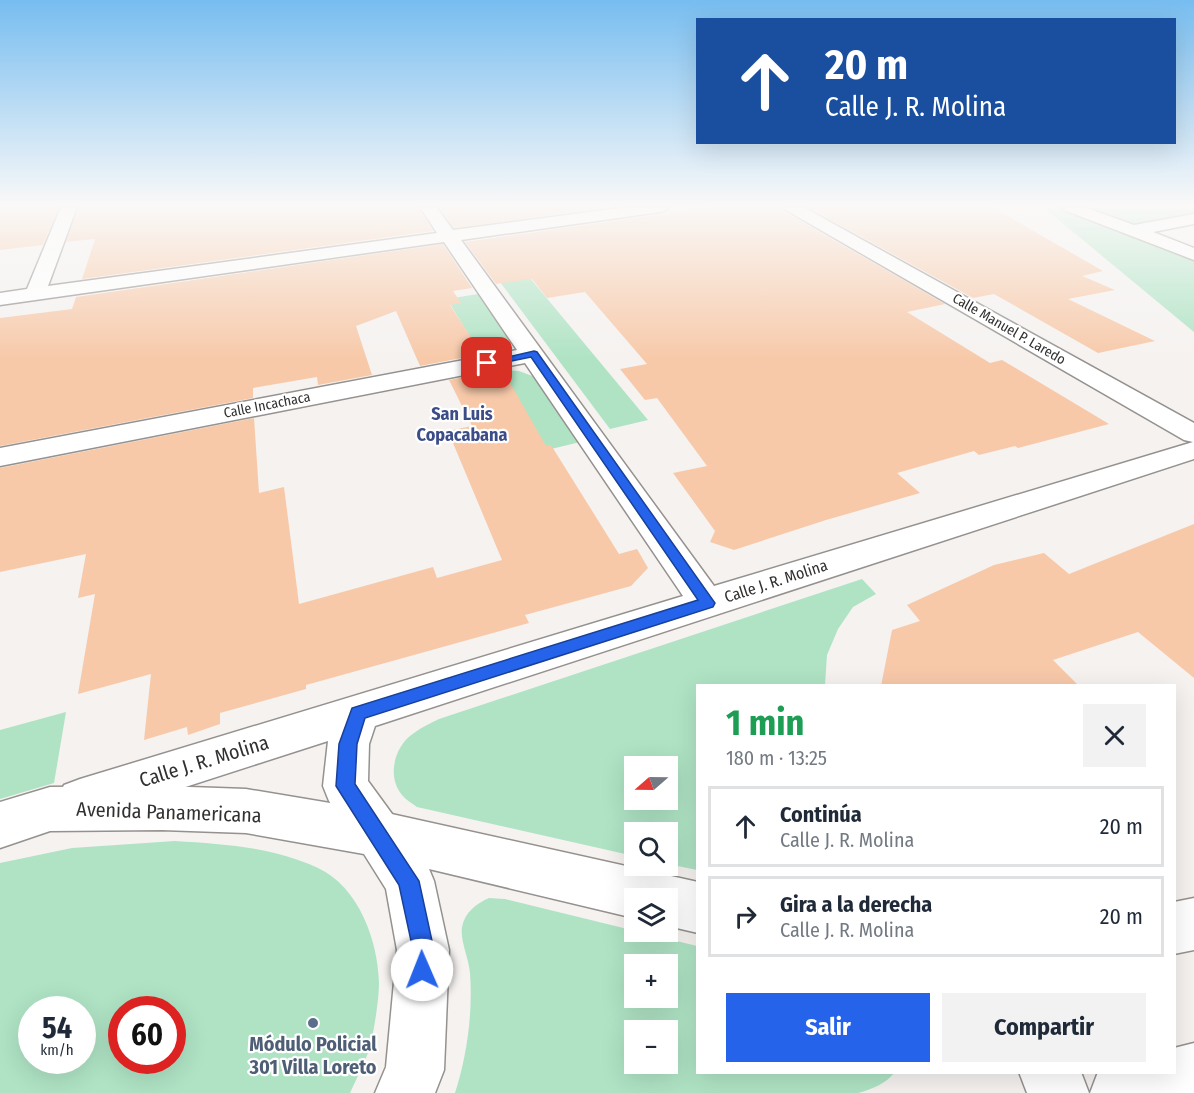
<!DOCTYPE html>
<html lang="es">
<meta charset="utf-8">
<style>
:root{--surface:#fff;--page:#f2f2f3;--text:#1f2937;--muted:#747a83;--line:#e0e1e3;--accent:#2563eb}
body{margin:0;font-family:"Fira Sans Condensed",sans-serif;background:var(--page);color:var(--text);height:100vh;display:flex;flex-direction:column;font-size:22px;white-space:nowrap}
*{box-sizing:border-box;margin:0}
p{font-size:20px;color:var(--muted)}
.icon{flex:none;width:33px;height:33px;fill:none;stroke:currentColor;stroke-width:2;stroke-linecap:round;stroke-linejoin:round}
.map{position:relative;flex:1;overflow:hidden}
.drawer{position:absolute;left:696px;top:684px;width:480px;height:390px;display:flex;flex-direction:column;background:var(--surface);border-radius:0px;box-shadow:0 6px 24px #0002}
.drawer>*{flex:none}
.guide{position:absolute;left:696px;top:18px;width:480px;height:126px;border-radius:0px;box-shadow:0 6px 24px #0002;background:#1a4fa0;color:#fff;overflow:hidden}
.needle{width:39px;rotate:250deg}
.buttons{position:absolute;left:624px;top:756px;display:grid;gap:12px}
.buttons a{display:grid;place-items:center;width:54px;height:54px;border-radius:0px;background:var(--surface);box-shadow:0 6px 24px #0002;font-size:30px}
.speed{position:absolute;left:18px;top:996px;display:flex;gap:12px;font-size:30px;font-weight:700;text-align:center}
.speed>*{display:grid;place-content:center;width:78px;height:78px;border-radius:50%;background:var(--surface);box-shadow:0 6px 24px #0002;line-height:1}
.speed small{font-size:15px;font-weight:400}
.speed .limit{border:9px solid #d22;background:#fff;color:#111}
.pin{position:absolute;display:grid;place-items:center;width:51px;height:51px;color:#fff;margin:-26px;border-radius:12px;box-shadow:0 3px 9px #0006}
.me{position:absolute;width:66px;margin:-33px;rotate:359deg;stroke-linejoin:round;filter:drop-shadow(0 0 4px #0008)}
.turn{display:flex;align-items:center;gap:21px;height:126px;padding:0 30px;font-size:27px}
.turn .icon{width:78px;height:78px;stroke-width:2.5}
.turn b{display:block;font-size:42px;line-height:51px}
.round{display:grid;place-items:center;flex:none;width:63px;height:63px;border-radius:0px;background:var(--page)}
.summary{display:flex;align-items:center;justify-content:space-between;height:102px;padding:0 30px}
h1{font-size:36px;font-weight:700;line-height:45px;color:#1e9e55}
.action{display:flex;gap:12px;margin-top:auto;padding:12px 30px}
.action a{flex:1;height:69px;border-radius:0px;background:var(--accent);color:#fff;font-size:24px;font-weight:700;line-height:69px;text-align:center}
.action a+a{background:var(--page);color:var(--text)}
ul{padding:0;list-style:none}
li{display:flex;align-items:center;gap:18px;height:81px;margin:0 12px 9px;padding:0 18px;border:3px solid var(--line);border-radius:0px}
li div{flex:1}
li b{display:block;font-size:22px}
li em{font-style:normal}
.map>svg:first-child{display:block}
.green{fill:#afe3c4;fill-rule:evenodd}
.building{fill:#f7c9a9}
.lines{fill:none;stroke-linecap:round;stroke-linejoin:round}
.minor-casing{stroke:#94918f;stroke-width:3}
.tertiary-casing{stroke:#94918f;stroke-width:3}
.primary-casing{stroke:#94918f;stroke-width:3}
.minor{fill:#fff;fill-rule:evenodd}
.tertiary{fill:#fff;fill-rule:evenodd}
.primary{fill:#fff;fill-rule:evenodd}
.route{fill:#2563eb;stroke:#184099;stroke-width:1.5}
.service-dot{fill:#5c6f8a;stroke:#fff;stroke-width:2}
.labels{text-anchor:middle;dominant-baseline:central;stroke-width:4.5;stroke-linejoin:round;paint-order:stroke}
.far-street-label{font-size:14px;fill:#323130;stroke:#fff}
.street-label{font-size:16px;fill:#323130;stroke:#fff}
.neighbourhood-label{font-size:18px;font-weight:bold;fill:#3c4c87;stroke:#fff}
.near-street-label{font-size:20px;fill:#323130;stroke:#fff}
.near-service-label{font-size:20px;font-weight:bold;fill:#4e5e75;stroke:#fff}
</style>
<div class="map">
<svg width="1194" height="1093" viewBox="0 0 1194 1093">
<rect width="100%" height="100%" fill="#f5f2f0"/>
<!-- green -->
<g class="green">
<polygon points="1043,207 1060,207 1194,258 1194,332"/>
<polygon points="1083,207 1194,207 1194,216 1137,225"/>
<polygon points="530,278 648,420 610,429 500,282"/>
<polygon points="478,294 508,337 505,347 483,358 447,299"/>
<polygon points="505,370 519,371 535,377 580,442 539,452 490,371"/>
<path d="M862,579L876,594L853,607L838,629L827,655L825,685L698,686L697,870L668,864V832H634V856L417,807C412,803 406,800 402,795C386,776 395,745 414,733C422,727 431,723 439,719ZM668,766V800H634V766Z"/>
<polygon points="66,712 54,783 0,799 0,730"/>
<path d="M175,841C224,844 273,847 318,868C359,887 378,941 379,983C379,1000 374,1030 370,1047C365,1062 357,1078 350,1093H0V863L72,848ZM32,1010H82V1060H32ZM122,1010H172V1060H122Z"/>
<path d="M489,898L505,899L697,946L698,1072L894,1073C887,1083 870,1090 858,1093H455C467,1056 473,1012 470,973C469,958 460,942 462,927C465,912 476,904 489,898ZM634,964H668V998H634ZM668,1030V1064H634V1030Z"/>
</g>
<!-- building -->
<g class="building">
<polygon points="0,207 59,207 43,245 0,250"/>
<polygon points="79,207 418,207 433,231 82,279 95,239 66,242"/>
<polygon points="438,207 603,207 603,208 454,228"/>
<polygon points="712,207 782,207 785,212 945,304 907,312 990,363 1002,360 1109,424 1018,448 1015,446 979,455 974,451 897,473 920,493 826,520 734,550 710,542 715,531 673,473 707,466 657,398 645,400 620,369 647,364 585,292 547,298 532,279 496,284 465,242"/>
<polygon points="807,207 992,207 1103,271 1082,276 1115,290 1068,299 1155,341 1098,353 994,294 973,298"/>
<polygon points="443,244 472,288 453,291 461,303 450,305 482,354 420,366 396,311 356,326 372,375 318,385 317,377 253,388 253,398 0,446 0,318 72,309 76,297"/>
<polygon points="494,371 501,382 509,381 546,446 551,445 619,554 637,549 648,568 631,586 525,615 529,623 306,685 306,689 220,713 220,724 188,735 187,727 144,740 151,674 78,694 95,594 78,598 86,554 0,572 0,468 254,418 259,493 284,487 299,604 433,567 437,578 502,560 448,431 472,426 449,380"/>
<polygon points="1194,524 1194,678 1138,632 1053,660 1079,686 881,686 892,630 920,621 907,605 994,565 1044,553 1069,574"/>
</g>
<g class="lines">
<!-- minor casing -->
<g class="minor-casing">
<g id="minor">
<polygon points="61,207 77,207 48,286 437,233 420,207 436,207 453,230 628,207 668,207 666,210 660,212 461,240 714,586 1193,442 1184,440 786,210 784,207 803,207 1194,423 1194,459 375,726 369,744 368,781 395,818 402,834 395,850 378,857 361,850 329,801 323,786 328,741 80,821 64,815 57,800 64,785 80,779 683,596 525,363 0,466 0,448 517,350 444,242 0,305 0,293 27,289"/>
<polygon points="1062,207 1084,207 1134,225 1194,214 1194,224 1153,232 1194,248 1194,260 1064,210"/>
</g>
</g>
<!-- tertiary casing -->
<g class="tertiary-casing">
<polygon id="tertiary" points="1019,1072 1081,1072 1089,1093 1027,1093"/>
</g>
<!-- primary casing -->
<g class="primary-casing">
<g id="primary">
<polygon points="162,786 246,789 378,811 698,882 698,933 668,926 668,898 634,898 634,918 429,869 434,881 449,950 444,1070 435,1093 375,1093 386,1067 397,950 386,889 364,854 246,833 162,830 50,831 0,848 0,802 50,787"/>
<polygon points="1194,898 1194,950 1174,954 1174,902"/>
<polygon points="1194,1043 1194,1093 1090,1093 1098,1072 1174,1072 1174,1048"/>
</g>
</g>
<!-- minor -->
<use href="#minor" class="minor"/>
<!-- tertiary -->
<use href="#tertiary" class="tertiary"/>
<!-- primary -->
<use href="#primary" class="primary"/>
</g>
<!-- sky -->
<linearGradient id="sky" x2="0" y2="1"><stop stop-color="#77bdf0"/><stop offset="0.57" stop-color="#faf9f8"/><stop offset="1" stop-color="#faf9f8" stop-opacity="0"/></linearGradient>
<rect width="1194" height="360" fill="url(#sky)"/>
<!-- route -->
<polygon class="route" points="534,351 537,352 715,603 713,607 365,718 357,744 355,784 419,881 434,950 433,970 430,978 422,981 414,978 411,970 413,950 399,885 336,786 339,744 352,708 698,600 531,357 487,366 482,363"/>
<!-- markers -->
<circle class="service-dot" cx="313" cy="1023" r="6"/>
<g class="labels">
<!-- far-street labels -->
<g class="far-street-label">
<text transform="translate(1009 329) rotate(30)">Calle Manuel P. Laredo</text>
<text transform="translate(267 405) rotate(-11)">Calle Incachaca</text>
</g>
<!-- street labels -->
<g class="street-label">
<text transform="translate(776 581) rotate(-18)">Calle J. R. Molina</text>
</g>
<!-- neighbourhood labels -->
<g class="neighbourhood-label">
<text x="462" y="414">San Luis<tspan x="462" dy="21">Copacabana</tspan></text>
</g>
<!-- near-street labels -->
<g class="near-street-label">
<text transform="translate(204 761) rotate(-17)">Calle J. R. Molina</text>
<text transform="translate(169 812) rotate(2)">Avenida Panamericana</text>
</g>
<!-- near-service labels -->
<g class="near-service-label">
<text x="313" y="1044">Módulo Policial<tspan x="313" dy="23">301 Villa Loreto</tspan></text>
</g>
</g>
</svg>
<div class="buttons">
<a><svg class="needle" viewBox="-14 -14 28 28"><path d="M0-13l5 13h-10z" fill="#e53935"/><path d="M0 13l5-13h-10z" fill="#747a83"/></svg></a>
<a><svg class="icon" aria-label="search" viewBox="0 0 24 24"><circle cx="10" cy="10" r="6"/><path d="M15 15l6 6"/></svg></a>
<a><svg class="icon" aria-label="layers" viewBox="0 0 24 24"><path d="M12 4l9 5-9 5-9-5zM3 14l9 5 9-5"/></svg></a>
<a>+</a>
<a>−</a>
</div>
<div class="speed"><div>54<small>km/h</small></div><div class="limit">60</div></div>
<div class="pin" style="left:487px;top:363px;background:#d93025"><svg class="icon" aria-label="arrive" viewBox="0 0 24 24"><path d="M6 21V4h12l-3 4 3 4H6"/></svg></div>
<svg class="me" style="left:422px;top:970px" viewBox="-20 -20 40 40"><circle r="19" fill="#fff"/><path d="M0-13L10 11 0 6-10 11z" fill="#2563eb"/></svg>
<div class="guide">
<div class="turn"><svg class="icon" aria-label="ahead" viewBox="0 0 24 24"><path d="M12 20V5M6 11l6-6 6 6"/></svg><div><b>20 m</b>Calle J. R. Molina</div></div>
</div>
<section class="drawer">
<div class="summary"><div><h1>1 min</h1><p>180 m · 13:25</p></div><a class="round"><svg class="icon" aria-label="close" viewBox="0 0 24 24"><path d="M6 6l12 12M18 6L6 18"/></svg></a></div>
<ul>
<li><svg class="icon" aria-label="ahead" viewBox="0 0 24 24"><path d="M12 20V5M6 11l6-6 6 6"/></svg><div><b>Continúa</b><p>Calle J. R. Molina</p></div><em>20 m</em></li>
<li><svg class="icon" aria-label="right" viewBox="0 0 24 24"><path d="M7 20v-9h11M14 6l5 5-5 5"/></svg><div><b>Gira a la derecha</b><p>Calle J. R. Molina</p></div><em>20 m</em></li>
</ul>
<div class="action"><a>Salir</a><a>Compartir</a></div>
</section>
</div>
